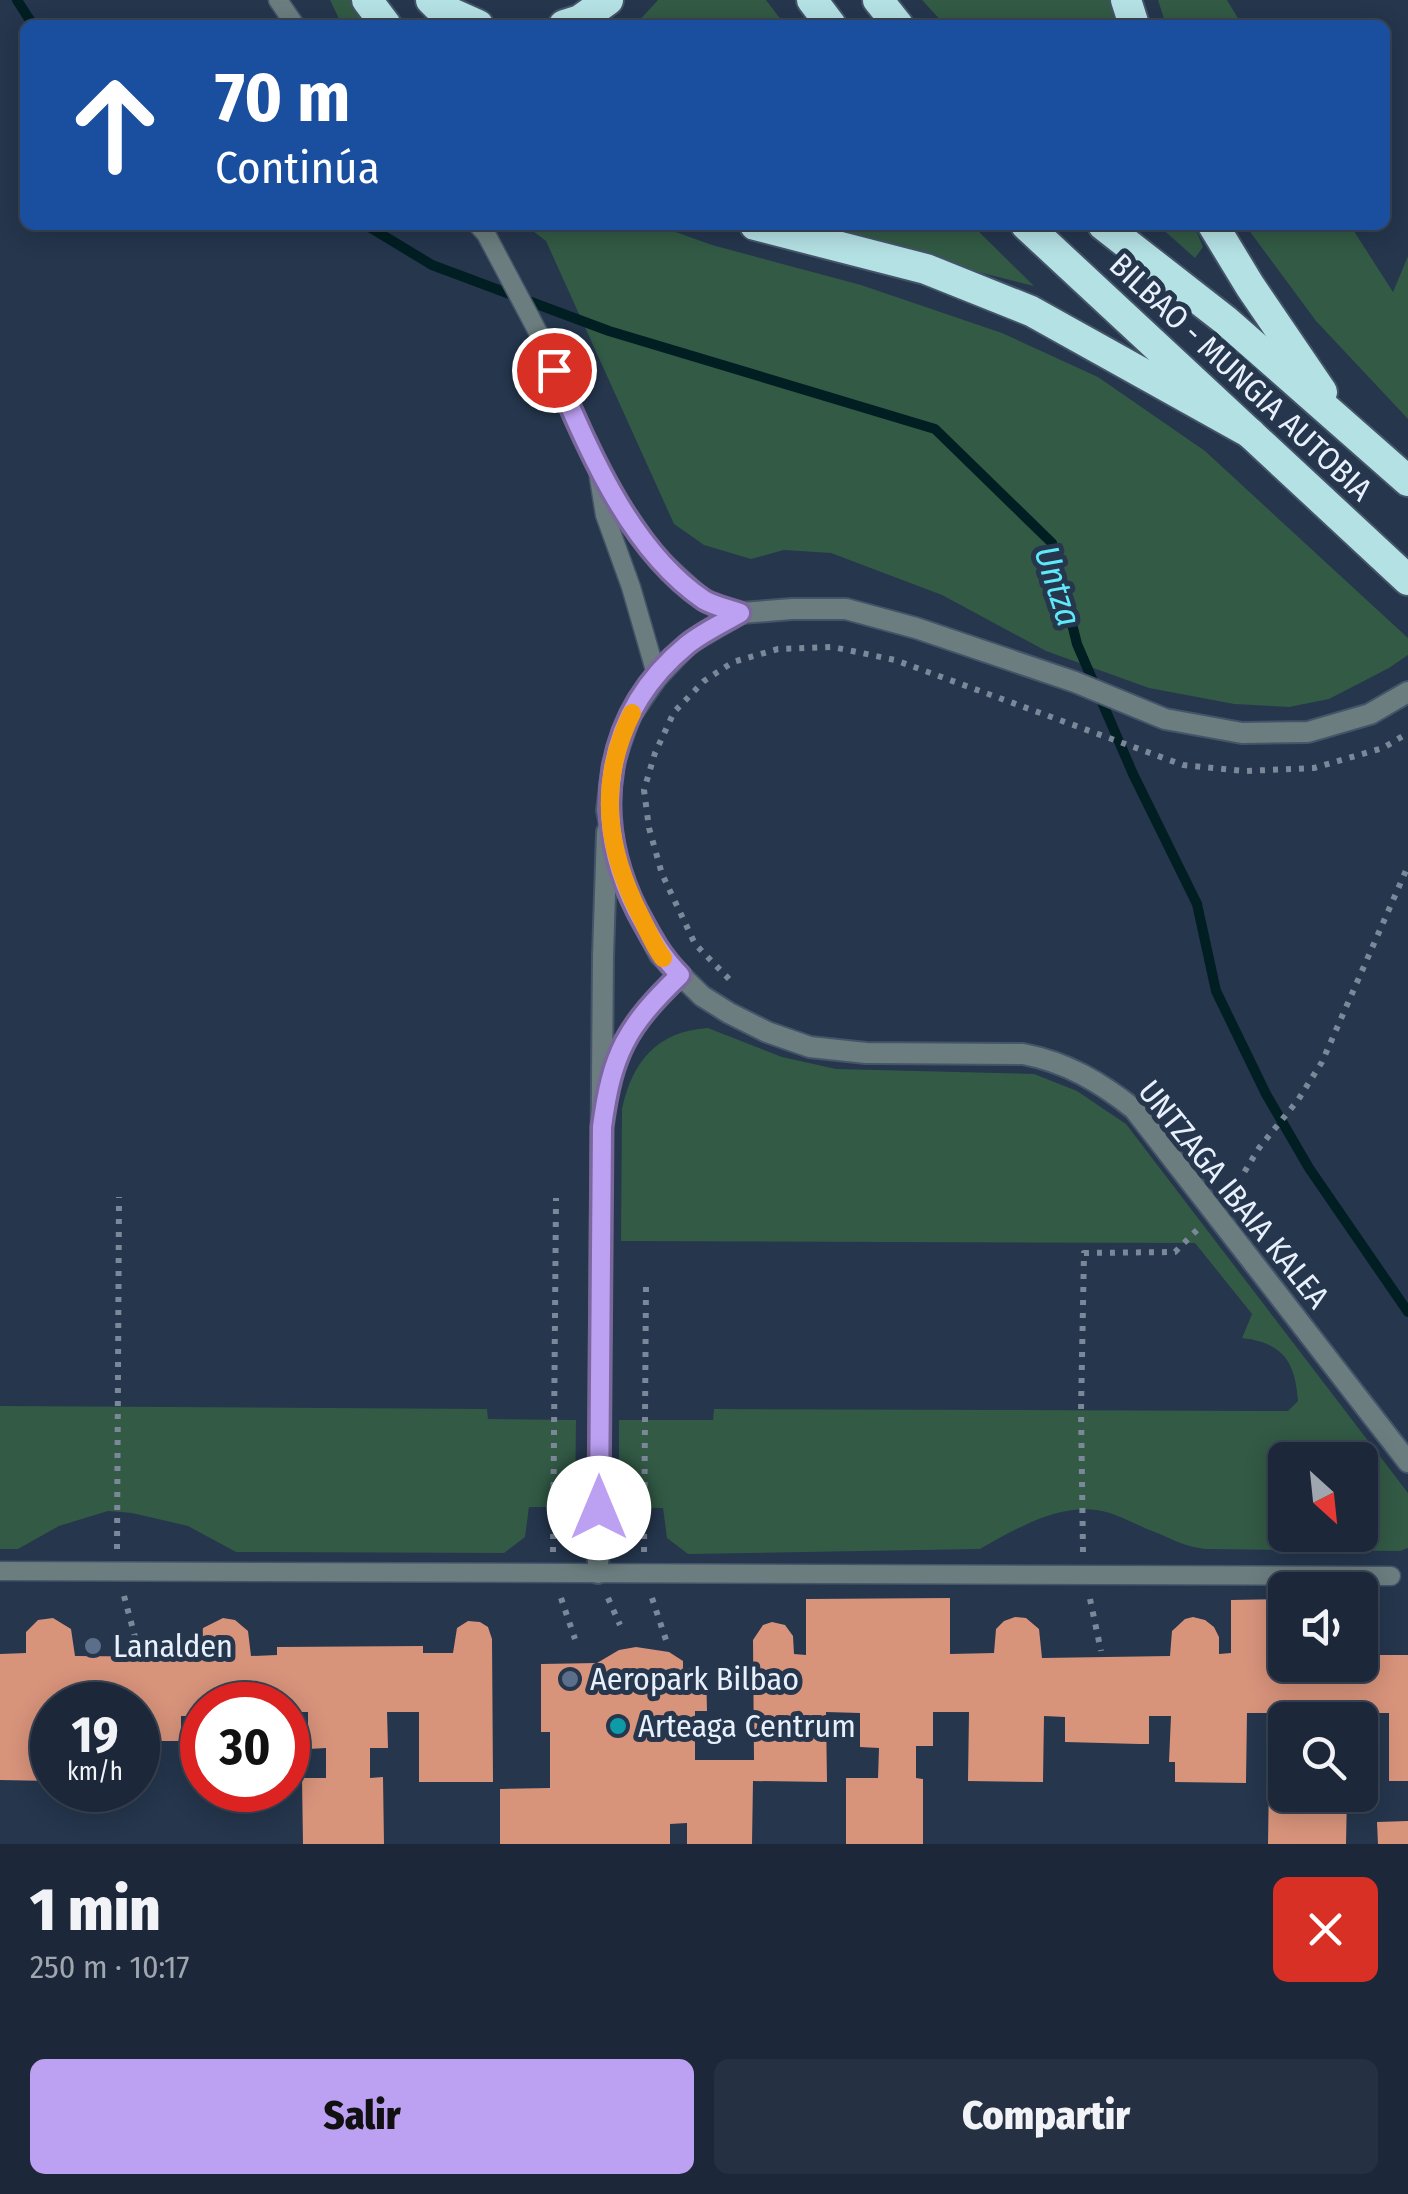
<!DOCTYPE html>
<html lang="es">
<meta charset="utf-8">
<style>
:root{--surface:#1c283a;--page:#253042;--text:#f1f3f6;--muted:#a0a6af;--line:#3a4454;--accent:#bca0f2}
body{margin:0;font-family:"Fira Sans Condensed",sans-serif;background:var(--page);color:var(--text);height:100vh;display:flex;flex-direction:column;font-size:38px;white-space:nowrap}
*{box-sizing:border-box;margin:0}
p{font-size:32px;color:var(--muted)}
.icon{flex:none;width:55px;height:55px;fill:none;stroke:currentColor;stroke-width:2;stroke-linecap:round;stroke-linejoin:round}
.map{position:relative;height:1844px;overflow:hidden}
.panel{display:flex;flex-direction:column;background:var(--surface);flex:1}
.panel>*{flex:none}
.top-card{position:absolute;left:20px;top:20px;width:1370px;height:210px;border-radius:15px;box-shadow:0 5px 25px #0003,0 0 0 2px var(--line);background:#1a4fa0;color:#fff;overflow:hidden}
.needle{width:65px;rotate:153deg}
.tools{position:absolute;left:1268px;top:1442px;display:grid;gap:20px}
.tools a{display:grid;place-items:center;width:110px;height:110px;border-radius:15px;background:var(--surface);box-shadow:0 5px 25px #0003,0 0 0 2px var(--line);font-size:50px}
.speed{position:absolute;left:30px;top:1682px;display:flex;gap:20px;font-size:50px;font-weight:700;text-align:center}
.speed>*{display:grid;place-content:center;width:130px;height:130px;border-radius:50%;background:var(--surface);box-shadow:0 5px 25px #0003,0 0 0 2px var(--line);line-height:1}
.speed small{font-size:25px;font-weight:400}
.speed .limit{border:15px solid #d22;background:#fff;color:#111}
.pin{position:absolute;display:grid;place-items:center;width:85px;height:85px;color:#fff;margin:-42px;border:5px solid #fff;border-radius:50%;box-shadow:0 2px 10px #0007}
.me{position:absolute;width:110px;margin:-55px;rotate:0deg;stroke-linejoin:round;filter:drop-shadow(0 0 8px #0008)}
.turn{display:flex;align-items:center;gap:35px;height:210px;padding:0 30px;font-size:45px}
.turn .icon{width:130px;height:130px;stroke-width:2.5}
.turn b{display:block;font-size:70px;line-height:85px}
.round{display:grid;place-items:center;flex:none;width:105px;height:105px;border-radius:15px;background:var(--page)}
.overview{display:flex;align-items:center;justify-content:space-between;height:170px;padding:0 30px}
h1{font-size:60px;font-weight:800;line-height:75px}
.cta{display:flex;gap:20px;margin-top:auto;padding:20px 30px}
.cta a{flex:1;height:115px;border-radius:15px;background:var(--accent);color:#111;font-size:40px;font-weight:800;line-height:115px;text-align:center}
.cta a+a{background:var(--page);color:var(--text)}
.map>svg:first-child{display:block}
.green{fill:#325a45;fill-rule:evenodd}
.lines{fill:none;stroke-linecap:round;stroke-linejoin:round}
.stream{stroke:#011e22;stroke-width:10}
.building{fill:#d8937b}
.service-casing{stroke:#445469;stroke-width:21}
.minor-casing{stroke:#445469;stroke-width:24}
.tertiary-casing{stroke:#445469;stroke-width:24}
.motorway-casing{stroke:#445469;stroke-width:34}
.path{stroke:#7b889a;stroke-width:6;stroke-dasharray:5 8;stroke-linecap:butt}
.service{stroke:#6b7d7e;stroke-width:18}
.minor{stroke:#6b7d7e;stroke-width:20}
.tertiary{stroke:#6b7d7e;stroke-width:20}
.motorway{stroke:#b4e1e4;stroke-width:30}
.route-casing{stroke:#7a689d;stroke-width:25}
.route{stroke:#bca0f2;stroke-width:18}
.slow{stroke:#f59e0b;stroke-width:18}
.service-dot{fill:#5c6f8a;stroke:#25364d;stroke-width:4}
.culture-dot{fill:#0f9aa8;stroke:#25364d;stroke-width:4}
.labels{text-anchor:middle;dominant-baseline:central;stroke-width:10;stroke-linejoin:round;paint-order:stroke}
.street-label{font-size:32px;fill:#e8f0fc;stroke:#25364d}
.poi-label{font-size:32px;fill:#e8f0fc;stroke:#25364d;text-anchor:start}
.water-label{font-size:35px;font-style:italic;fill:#5fe8f9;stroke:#25364d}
</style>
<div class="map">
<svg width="1408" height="1844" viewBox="0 0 1408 1844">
<rect width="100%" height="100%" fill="#25364d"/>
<!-- green -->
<g class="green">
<polygon points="330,0 351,0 367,25 342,25"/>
<polygon points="658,0 766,0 785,25 635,25"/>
<polygon points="922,0 1114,0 1122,25 945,25"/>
<polygon points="1158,0 1227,0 1242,25 1166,25"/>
<polygon points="525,225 656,225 712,245 861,285 1002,333 1098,377 1205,451 1408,638 1408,655 1389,668 1329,699 1289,707 1234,704 1149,688 1046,651 942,595 831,553 784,550 751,559 704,545 674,524 546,241"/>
<polygon points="791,225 972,225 1034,286"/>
<polygon points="1158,225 1194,225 1203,247 1195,258"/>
<polygon points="1245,225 1350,225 1393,292 1408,256 1408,419 1316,321"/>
<path d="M708,1028L782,1057L836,1069L1034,1074L1077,1091L1126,1124L1408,1493V1548L1400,1551L1205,1549C1181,1546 1169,1537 1147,1529C1131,1522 1113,1512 1096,1510C1055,1505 1014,1530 980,1549L688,1554L667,1538L663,1508L619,1507V1420H713L714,1409L1288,1411L1298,1401C1295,1361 1283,1343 1242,1338L1252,1314L1195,1243L621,1241L622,1109C632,1062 657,1031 708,1028ZM1285,1460H1360V1535H1285Z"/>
<polygon points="0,1406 487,1409 488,1419 576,1420 575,1507 529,1507 525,1537 504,1553 236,1552 188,1526 132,1513 108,1511 59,1526 18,1549 0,1549"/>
</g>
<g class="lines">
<!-- stream -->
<g class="stream">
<polyline points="17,0 33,25"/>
<polyline points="366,225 432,265 609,331 935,429 1052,543 1077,644 1133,774 1197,904 1216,991 1266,1094 1309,1168 1408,1312"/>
</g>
</g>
<!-- building -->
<g class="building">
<polygon points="950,1598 950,1654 994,1653 996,1629 1004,1621 1015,1617 1026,1618 1039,1629 1042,1658 1170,1656 1172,1631 1185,1619 1193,1617 1205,1620 1214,1627 1219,1637 1219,1654 1231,1653 1231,1600 1285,1599 1285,1665 1360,1665 1360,1599 1376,1598 1376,1655 1408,1655 1408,1781 1389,1781 1389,1713 1355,1713 1355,1720 1285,1720 1285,1746 1281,1746 1281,1713 1247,1713 1246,1783 1175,1782 1175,1762 1169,1762 1171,1716 1149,1716 1149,1744 1139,1744 1065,1742 1065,1717 1044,1716 1043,1782 968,1781 969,1712 933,1712 933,1746 916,1746 916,1778 923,1779 923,1844 846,1844 846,1778 878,1778 879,1748 860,1747 860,1713 826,1712 827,1782 753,1781 752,1844 687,1844 687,1823 670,1824 670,1844 500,1844 500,1789 550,1788 550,1732 541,1732 541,1664 597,1663 619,1650 636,1647 669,1652 683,1661 683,1668 706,1669 707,1711 695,1711 695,1760 754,1760 753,1640 763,1625 772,1622 785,1625 793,1636 794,1654 806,1655 806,1599"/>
<polygon points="53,1618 71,1629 75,1656 200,1657 203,1628 223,1618 235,1620 248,1631 251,1656 277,1655 277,1647 423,1646 423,1653 453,1653 457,1628 468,1621 480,1622 488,1627 492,1639 493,1782 419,1782 419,1712 387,1712 388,1748 370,1748 370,1778 383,1777 384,1844 303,1844 302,1778 326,1778 326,1748 308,1749 308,1712 288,1712 288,1705 202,1705 202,1716 181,1716 181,1741 138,1741 138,1705 52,1705 52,1781 0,1780 0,1654 26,1653 26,1632 38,1620"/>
<polygon points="1269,1778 1285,1778 1285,1795 1347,1795 1346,1844 1268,1844"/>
<polygon points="1408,1821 1408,1844 1378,1844 1377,1822"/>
</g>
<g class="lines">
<!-- service casing -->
<g class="service-casing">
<g id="service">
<polyline points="278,0 295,25"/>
<polyline points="478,225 486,234 540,336 599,473 655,554 706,601 741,613"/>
<polyline points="599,478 605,515 631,587 657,677"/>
<polyline points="0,1571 1391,1576"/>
</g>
</g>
<!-- minor casing -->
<g class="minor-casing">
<g id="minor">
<path d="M609,1080C620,1036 648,1006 680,975"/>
<polyline points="598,1573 603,956 607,832"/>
</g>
</g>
<!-- tertiary casing -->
<g class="tertiary-casing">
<path id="tertiary" d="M1408,692L1370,714L1308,732L1242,733L1165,719L1075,682L916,628L846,609H792L741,613L688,644L657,677L630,716L613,764L607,810L621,879L660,955L702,996L729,1013L767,1032L810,1047L866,1053L1023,1054C1066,1062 1100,1082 1134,1109L1408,1462"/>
</g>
<!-- motorway casing -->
<g class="motorway-casing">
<g id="motorway">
<polyline points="367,0 386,25"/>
<polyline points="431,0 438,7 478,25"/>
<polyline points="812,0 831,25"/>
<polyline points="878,0 898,25"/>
<polyline points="1126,0 1134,25"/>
<polyline points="564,25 580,20 608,0"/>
<polyline points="755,225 926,269 1031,311 1250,433"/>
<polyline points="1026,225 1408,580"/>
<polyline points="1103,225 1225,320 1408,481"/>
<polyline points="1213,225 1250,286 1322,392"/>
</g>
</g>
<!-- path -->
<g class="path">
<polyline points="729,979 695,944 662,874 649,828 644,790 655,753 674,712 704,681 733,662 778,649 833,647 895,660 1183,765 1245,771 1314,768 1383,748 1408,733"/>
<polyline points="1231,1194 1259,1148 1298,1100 1322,1062 1408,866"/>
<polyline points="117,1549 119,1197"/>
<polyline points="553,1552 556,1198"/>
<polyline points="644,1552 646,1284"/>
<polyline points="1083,1552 1081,1411 1084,1253 1175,1252 1198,1229"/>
<polyline points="124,1596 138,1648"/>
<polyline points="561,1598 575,1639"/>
<polyline points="608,1598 620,1625"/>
<polyline points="652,1598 666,1640"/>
<polyline points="1090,1599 1101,1651"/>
</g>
<!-- service -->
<use href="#service" class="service"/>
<!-- minor -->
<use href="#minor" class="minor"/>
<!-- tertiary -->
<use href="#tertiary" class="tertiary"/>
<!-- motorway -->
<use href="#motorway" class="motorway"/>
</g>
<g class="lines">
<!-- route casing -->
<g class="route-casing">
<path id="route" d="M554,370C589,450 629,549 704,600C714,606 729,609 740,613C723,623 703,632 687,645C603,714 590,817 637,911C650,935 660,955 680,975C626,1027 612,1053 602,1127L599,1508"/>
</g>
<!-- route -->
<use href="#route" class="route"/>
<!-- slow -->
<path class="slow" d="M632,713C597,783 606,849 641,917C648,931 654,946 663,958"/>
</g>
<!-- markers -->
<g class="service-dot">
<circle cx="93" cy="1646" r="10"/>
<circle cx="570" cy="1679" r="10"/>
</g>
<circle class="culture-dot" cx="618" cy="1726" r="10"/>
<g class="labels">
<!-- street labels -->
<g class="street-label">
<text transform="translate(1241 377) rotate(43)">BILBAO - MUNGIA AUTOBIA</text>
<text transform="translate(1234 1194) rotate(51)">UNTZAGA IBAIA KALEA</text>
</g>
<!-- poi labels -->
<g class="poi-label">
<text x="113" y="1646">Lanalden</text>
<text x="590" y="1679">Aeropark Bilbao</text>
<text x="638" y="1726">Arteaga Centrum</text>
</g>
<!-- water labels -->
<g class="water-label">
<text transform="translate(1058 586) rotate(72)">Untza</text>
</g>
</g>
</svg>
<div class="tools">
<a><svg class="needle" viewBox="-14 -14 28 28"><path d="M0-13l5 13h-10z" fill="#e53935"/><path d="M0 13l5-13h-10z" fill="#a0a6af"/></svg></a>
<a><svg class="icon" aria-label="sound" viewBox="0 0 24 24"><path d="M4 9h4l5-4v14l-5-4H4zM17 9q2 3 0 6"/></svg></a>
<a><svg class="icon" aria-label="search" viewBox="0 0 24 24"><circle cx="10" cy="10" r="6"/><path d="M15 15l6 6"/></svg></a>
</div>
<div class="speed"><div>19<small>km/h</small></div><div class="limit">30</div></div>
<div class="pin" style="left:554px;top:370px;background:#d93025"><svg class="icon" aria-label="arrive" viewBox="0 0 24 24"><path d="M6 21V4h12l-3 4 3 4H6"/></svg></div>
<svg class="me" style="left:599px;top:1508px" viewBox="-20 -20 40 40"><circle r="19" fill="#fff"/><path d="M0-13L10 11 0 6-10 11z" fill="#bca0f2"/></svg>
<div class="top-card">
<div class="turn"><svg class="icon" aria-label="ahead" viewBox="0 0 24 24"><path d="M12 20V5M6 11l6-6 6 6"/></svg><div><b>70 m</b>Continúa</div></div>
</div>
</div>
<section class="panel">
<div class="overview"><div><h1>1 min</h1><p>250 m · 10:17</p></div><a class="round" style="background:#d93025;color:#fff"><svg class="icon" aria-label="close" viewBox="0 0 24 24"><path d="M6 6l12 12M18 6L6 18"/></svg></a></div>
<div class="cta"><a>Salir</a><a>Compartir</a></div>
</section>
